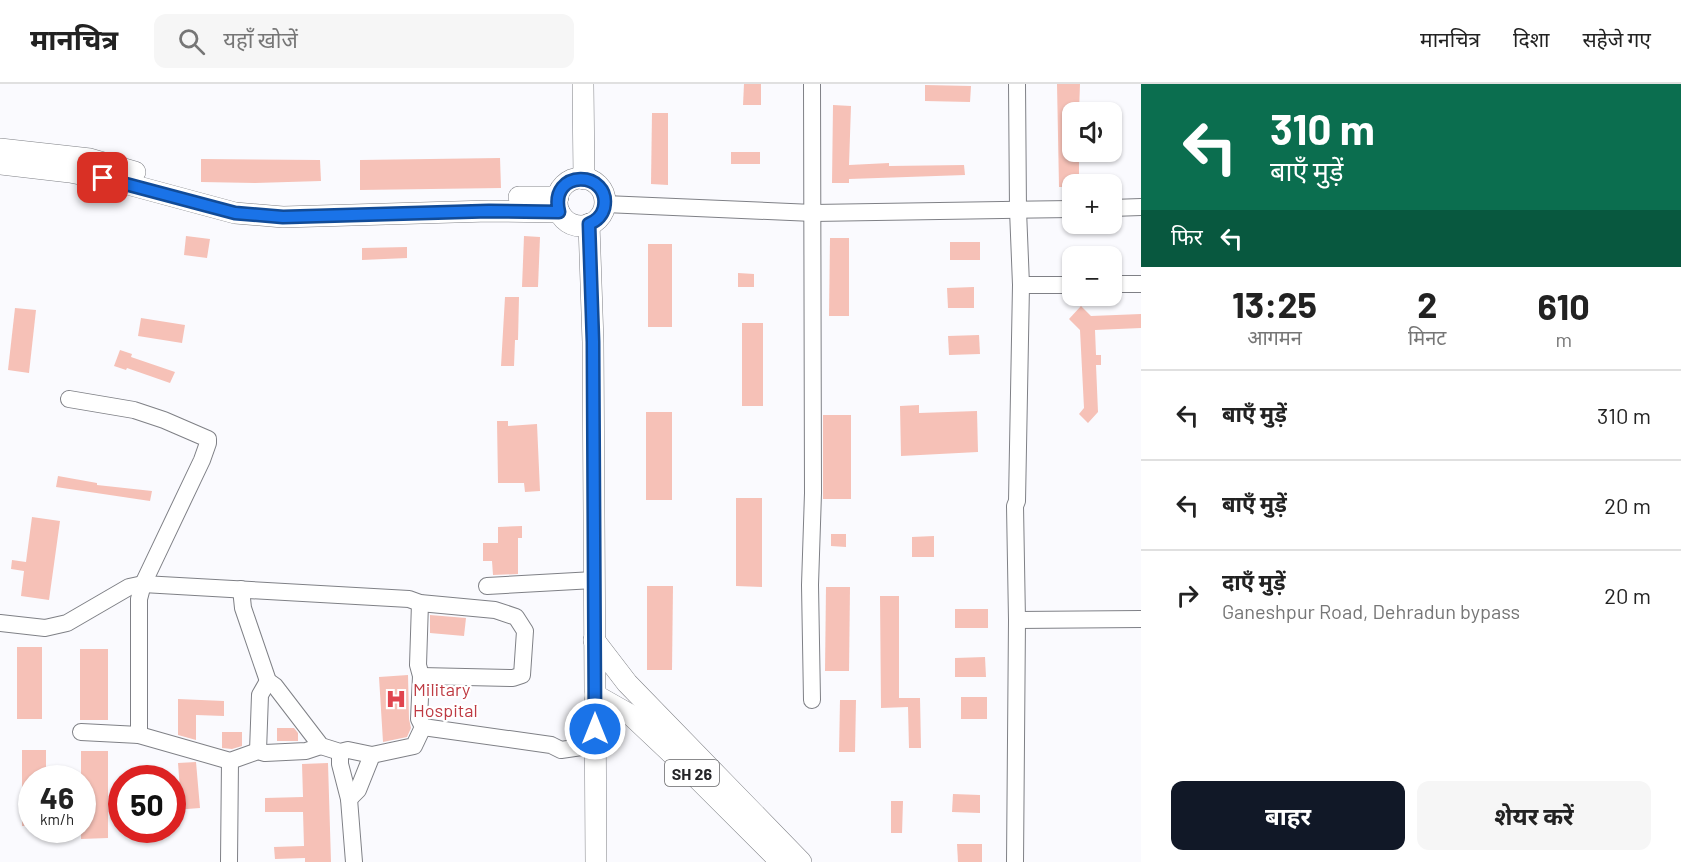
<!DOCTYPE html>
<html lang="hi">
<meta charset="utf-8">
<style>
:root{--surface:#fff;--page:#f6f6f6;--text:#222;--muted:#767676;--line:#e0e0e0;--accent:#111827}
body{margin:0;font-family:Barlow,"Noto Sans Devanagari",sans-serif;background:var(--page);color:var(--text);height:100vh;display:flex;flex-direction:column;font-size:22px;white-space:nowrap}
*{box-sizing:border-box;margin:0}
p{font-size:20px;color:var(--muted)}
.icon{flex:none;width:33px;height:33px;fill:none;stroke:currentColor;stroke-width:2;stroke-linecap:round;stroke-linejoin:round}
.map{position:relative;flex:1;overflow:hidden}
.details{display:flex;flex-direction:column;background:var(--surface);width:540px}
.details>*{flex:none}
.guide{background:#0b6e4f;color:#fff;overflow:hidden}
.fabs{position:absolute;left:1062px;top:18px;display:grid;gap:12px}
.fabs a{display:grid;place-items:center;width:60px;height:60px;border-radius:12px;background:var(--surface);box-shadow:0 2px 4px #0004;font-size:30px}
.speed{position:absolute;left:18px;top:681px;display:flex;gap:12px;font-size:30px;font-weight:700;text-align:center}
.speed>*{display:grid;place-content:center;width:78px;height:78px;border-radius:50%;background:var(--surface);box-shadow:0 2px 4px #0004;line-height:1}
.speed small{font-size:15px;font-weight:400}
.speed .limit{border:9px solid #d22;background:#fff;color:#111}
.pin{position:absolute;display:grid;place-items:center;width:51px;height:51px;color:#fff;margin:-26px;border-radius:12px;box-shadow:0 3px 9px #0006}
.me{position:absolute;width:66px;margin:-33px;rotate:0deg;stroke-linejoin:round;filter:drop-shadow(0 0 4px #0008)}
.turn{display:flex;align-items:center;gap:21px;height:126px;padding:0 30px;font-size:27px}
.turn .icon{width:78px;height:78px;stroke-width:2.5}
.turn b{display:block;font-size:42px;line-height:51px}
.then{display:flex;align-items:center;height:57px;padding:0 30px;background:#0003;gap:12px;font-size:22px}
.eta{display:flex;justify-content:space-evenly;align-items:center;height:102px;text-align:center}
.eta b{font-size:36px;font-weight:700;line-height:42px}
.primary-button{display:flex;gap:12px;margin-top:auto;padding:12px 30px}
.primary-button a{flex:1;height:69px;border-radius:12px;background:var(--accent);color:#fff;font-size:24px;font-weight:700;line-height:69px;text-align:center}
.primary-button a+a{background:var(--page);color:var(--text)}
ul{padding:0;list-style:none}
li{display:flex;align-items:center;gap:18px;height:90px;padding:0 30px;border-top:2px solid var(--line)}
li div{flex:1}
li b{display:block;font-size:22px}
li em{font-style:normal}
header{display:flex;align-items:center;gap:36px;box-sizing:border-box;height:84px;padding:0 30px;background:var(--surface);border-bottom:2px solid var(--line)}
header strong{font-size:28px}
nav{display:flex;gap:33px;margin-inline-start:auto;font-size:21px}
.search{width:420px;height:54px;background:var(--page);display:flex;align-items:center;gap:15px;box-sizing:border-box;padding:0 21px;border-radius:12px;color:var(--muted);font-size:22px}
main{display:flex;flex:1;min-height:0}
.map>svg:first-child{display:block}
.building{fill:#f6c1b7}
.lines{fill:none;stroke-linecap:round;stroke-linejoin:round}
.minor-casing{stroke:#7f8086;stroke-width:18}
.major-casing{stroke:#7f8086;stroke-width:22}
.minor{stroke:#fff;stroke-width:16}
.major{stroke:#fff;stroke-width:21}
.route-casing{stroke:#114b97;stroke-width:15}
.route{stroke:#1a73e8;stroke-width:10}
.labels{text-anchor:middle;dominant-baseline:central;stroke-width:4.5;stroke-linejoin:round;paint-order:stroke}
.shield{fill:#fff;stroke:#666668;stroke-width:1.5}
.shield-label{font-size:16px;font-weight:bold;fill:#252528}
.health-label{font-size:18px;fill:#be3a42;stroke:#fff;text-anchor:start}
</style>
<header>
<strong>मानचित्र</strong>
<div class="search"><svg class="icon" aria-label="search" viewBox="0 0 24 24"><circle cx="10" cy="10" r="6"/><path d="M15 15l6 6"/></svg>यहाँ खोजें</div>
<nav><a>मानचित्र</a><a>दिशा</a><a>सहेजे गए</a></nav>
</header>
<main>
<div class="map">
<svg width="1141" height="778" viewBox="0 0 1141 778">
<rect width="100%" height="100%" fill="#fafafe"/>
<!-- building -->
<g class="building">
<polygon points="744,0 761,0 761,21 743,21"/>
<polygon points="1057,0 1080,0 1079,28 1072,28 1072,68 1079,68 1079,100 1072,100 1072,103 1059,103"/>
<polygon points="925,1 971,2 970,18 925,17"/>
<polygon points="833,21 851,22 849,81 889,79 889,82 964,81 965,91 849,95 849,99 832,99"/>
<polygon points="652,29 668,29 668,101 651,100"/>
<rect x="731" y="68" width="29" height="12"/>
<polygon points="500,74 501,104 360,106 360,76"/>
<polygon points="201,75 320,76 321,97 255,99 201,98"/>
<polygon points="186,152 210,155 207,174 184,171"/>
<polygon points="524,152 540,153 538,203 522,203"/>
<polygon points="830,154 849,154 849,232 829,232"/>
<rect x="950" y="158" width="30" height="18"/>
<rect x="648" y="160" width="24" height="83"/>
<polygon points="407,163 407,174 362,176 362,164"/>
<polygon points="738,189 754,190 754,203 738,203"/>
<polygon points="974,203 974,224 948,224 947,204"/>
<polygon points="505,213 519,213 518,256 515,256 514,282 501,282"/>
<polygon points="1081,222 1091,232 1141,230 1141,244 1095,246 1096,271 1101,271 1101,281 1096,281 1098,328 1088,339 1079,330 1084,324 1080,246 1069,235"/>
<polygon points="15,224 36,226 29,289 8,286"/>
<polygon points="141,234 185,241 182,259 138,252"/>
<rect x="742" y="239" width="21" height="83"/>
<polygon points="979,251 980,270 949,271 948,252"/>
<polygon points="120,266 132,270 131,273 175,288 170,299 127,284 126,286 114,282"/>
<polygon points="919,321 919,329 977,327 978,368 901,372 900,322"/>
<rect x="646" y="328" width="26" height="88"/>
<rect x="823" y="331" width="28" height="84"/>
<polygon points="497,337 508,337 508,342 537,340 540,407 525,408 524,399 498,399"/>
<polygon points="58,392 97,399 97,401 152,407 150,417 56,403"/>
<polygon points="736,414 762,414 762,503 736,502"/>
<polygon points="32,433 60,437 49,516 21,512 24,487 11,485 12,476 26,478"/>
<polygon points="522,442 522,454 518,454 518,490 493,491 492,477 483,477 483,459 498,459 498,443"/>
<polygon points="831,450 846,450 846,463 831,462"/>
<polygon points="934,452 934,473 912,473 912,453"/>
<polygon points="647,502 673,502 672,586 647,586"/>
<polygon points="826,503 850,503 849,587 825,587"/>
<polygon points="880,512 899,512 899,614 920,614 921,664 909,664 908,623 881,624"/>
<rect x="955" y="525" width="33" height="19"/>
<polygon points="430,531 466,534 464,552 430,549"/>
<rect x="17" y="563" width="25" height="72"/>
<rect x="80" y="565" width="28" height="71"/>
<polygon points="985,573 986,593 955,593 955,574"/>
<polygon points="408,591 409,635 411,644 407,653 383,658 379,593"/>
<rect x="961" y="613" width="26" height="22"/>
<polygon points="178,615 224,617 224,632 196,631 196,656 178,651"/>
<polygon points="840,616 856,616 855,668 839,668"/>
<polygon points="277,644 294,644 298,649 298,657 277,657"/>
<polygon points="222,648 242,648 242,662 232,665 222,664"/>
<polygon points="22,666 46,666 46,694 32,694 32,742 22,742"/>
<polygon points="81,667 108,667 108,754 81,755 81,746 82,746 82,694 81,694"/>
<polygon points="196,678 200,724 174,726 173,707 180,706 178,679"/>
<polygon points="328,679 331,778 305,778 305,774 275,775 274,763 304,762 303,728 265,728 265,714 303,713 302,680"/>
<polygon points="953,710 980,711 980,729 952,728"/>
<polygon points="891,717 903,717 902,749 891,749"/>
<polygon points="957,760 982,760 982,778 958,778"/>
</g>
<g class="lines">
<!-- minor casing -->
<g class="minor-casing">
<g id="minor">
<polyline points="812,0 813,409 810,501 812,616"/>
<polyline points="605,120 813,129 1072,125"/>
<polyline points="1112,124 1141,123"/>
<polyline points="1112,200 1141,200"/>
<polyline points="1021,201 1072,201"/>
<polyline points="69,315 134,326 164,336 208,355 208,359 202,376 143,500 139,515 139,651"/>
<polyline points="487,502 594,496"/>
<polyline points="241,505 243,524 268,597 275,602 321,662 340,668 348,666 372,671 414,662 423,643 419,635 421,592 418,581 420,519"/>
<polyline points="1017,536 1141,535"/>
<polyline points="0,539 45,544 67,539 129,503 143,500 409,515 420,519 495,526 516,533 525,547 522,591 513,594 421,592"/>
<polyline points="423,643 551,661 561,666 595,661"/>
<polyline points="81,648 139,651 230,677 258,667 265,669 306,667 321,662"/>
<polyline points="258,667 260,611 268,597"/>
<polyline points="340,668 340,680 349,715 354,778"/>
<polyline points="349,715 358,706 372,671"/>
<polyline points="229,778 230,677"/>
<polyline points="1015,778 1017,536 1015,422 1017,417 1021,201 1018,126 1017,0"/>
</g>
</g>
<!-- major casing -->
<g class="major-casing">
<g id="major">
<polyline points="583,0 584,95"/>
<polyline points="0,65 90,75 135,88"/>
<polyline points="0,80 70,88 120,98 235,129 283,133 489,127 559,128"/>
<circle cx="581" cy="118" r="24"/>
<polyline points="519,113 558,113"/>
<polyline points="589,140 593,258 596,778"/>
<polyline points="594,556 627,599 801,778"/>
<polyline points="595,611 632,632 686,683 781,778"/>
</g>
</g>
<!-- minor -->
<use href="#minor" class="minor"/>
<!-- major -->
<use href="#major" class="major"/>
</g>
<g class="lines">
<!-- route casing -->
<g class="route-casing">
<path id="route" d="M103,94L235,129L283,133L489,127L559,128C548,84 612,86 604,124C602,132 596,137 589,140L593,258L595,645"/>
</g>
<!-- route -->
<use href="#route" class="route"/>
</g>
<!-- icons -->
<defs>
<g id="hospital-bare" transform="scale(1.62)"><path d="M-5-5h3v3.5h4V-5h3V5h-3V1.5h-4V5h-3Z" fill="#e0444e" stroke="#fff" stroke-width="2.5" paint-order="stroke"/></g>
</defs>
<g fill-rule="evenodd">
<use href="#hospital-bare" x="396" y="615"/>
</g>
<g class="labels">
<!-- shield labels -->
<rect class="shield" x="665" y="676" width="54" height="26" rx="4.5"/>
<g class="shield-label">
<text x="692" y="689">SH 26</text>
</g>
<!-- health labels -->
<g class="health-label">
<text x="413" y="605">Military<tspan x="413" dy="21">Hospital</tspan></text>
</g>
</g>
</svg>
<div class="fabs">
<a><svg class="icon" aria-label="sound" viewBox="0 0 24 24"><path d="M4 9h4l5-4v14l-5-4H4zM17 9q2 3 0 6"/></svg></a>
<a>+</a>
<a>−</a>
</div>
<div class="speed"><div>46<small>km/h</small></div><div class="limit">50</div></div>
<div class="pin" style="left:103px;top:94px;background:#d93025"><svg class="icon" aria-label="arrive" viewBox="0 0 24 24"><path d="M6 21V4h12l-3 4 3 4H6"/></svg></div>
<svg class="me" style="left:595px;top:645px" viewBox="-20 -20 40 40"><circle r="17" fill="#1a73e8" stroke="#fff" stroke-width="3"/><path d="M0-11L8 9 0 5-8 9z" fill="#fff"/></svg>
</div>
<section class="details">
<div class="guide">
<div class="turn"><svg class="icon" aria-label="left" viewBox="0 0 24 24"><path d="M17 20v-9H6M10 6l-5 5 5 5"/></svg><div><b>310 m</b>बाएँ मुड़ें</div></div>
<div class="then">फिर<svg class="icon" aria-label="left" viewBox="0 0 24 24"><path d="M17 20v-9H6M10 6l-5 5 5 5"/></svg></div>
</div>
<div class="eta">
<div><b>13:25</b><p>आगमन</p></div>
<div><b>2</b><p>मिनट</p></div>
<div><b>610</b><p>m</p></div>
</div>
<ul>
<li><svg class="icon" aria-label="left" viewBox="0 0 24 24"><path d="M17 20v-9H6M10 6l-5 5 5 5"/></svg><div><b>बाएँ मुड़ें</b></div><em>310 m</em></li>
<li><svg class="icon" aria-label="left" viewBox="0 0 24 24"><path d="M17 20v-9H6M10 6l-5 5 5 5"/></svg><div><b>बाएँ मुड़ें</b></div><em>20 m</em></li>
<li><svg class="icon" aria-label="right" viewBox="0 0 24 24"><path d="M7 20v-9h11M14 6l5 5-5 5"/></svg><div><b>दाएँ मुड़ें</b><p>Ganeshpur Road, Dehradun bypass</p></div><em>20 m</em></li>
</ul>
<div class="primary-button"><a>बाहर</a><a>शेयर करें</a></div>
</section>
</main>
